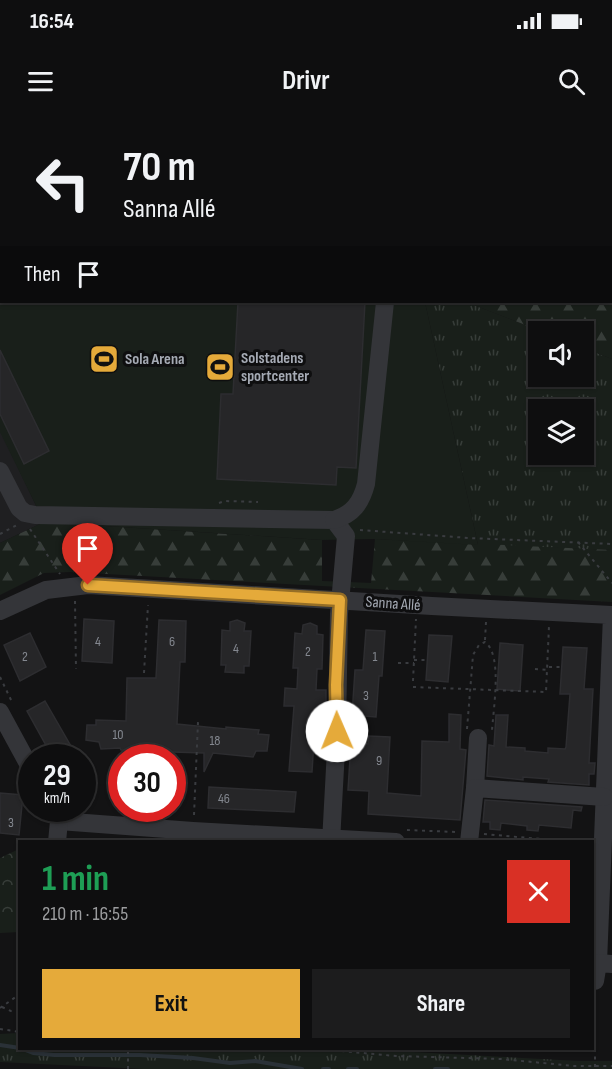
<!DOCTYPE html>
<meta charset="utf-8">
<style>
:root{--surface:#0e0e0f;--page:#1c1c1d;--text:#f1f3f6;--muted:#9b9c9e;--line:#2e2e2f;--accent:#e5aa3a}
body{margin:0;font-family:"Sofia Sans Condensed",sans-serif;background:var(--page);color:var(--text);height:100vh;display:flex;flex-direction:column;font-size:22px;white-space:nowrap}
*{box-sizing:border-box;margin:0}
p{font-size:20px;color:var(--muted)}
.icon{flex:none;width:33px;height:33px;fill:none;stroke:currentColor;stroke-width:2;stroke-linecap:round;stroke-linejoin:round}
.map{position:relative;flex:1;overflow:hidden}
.panel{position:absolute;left:18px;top:720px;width:576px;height:210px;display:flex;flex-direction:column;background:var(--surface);border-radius:0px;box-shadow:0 2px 4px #0004,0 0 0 2px var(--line)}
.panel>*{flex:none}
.guide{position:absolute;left:0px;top:0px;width:612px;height:183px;box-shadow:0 2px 4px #0004,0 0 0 2px var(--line);background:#0e0e0f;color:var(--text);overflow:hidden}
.buttons{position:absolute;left:528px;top:201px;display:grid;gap:12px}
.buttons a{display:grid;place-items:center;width:66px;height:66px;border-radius:0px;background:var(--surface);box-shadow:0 2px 4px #0004,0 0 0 2px var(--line);font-size:30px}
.speed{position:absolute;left:18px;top:624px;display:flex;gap:12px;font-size:30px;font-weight:700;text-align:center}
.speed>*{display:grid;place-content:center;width:78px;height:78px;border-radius:50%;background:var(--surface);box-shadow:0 2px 4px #0004,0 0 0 2px var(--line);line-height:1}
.speed small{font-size:15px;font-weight:400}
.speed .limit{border:9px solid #d22;background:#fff;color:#111}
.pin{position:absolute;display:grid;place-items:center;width:51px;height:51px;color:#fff;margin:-62px -26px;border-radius:50% 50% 50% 0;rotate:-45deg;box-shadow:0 0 6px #0007}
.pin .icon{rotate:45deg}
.me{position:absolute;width:66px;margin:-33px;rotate:359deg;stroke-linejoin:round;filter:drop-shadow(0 0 4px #0008)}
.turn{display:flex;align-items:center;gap:21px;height:126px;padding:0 24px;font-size:27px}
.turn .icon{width:78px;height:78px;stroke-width:2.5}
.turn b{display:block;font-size:42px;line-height:51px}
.then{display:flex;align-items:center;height:57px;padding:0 24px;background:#0003;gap:12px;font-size:22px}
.round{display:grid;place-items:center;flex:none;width:63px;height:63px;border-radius:0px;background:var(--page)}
.overview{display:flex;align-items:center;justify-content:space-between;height:102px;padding:0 24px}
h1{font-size:36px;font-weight:700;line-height:45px;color:#1e9e55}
.button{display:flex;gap:12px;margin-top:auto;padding:12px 24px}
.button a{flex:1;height:69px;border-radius:0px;background:var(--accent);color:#111;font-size:24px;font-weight:700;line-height:69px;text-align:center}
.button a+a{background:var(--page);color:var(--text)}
.status{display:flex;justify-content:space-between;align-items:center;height:42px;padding:0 30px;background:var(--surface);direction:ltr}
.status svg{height:16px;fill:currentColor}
header{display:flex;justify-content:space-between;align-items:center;height:78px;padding:0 24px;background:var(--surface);font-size:27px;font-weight:700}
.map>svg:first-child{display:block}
.built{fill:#1f1f21}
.grass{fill:url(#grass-tufts);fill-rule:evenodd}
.forest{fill:url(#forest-firs)}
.park{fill:url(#park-crowns)}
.pitch{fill:#191f1a}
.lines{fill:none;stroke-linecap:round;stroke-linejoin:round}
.stream{stroke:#2a3137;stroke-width:4}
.building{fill:#262628;stroke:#2d2d30;stroke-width:1.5}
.path{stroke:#3a3c40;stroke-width:2;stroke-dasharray:3 4.5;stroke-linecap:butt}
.minor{stroke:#343539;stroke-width:18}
.route-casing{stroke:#956e26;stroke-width:15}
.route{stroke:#e5aa3a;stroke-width:10}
.labels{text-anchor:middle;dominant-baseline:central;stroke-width:6;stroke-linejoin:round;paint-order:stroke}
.number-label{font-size:14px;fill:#848890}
.poi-label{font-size:16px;font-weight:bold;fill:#a5aab4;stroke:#0e0e0f;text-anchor:start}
.street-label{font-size:16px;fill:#a5aab4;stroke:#0e0e0f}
</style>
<div class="status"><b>16:54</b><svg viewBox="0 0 49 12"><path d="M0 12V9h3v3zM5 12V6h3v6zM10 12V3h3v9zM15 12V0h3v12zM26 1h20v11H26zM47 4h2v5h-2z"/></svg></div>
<header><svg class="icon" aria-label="menu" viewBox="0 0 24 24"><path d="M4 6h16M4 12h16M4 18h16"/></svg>Drivr<svg class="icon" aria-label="search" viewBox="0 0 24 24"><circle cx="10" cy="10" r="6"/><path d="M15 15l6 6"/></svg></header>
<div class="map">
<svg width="612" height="949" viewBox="0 0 612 949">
<defs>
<pattern id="grass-tufts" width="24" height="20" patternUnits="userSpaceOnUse" patternTransform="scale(1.5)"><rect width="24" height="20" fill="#191f1a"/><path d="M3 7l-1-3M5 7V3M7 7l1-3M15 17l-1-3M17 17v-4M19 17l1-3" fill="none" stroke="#373d39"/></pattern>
<pattern id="forest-firs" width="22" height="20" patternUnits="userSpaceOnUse" patternTransform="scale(1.5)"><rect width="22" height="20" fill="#191f1a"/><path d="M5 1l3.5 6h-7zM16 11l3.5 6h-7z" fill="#373d39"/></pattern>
<pattern id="park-crowns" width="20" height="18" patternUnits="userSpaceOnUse" patternTransform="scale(1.5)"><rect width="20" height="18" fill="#191f1a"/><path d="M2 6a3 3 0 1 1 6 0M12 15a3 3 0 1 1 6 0" fill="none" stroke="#373d39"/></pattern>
</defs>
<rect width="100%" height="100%" fill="#131314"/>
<!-- built -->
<polygon class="built" points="0,310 44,402 0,423"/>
<!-- grass -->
<g class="grass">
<path d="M425,182H466L541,211L538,212V256H584V228L612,239V430L478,425ZM538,290H584V334H538Z"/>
<polygon points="19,913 20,928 339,928 579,941 612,941 612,949 144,949 0,942 0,914"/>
</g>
<!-- forest -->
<g class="forest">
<polygon points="202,0 612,0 612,239 584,228 584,212 541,211 466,182 610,182 610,2 201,1"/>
<polygon points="44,402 322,420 322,461 371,463 375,419 612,430 612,482 70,452 44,453 0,475 0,423"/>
</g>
<!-- park -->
<polygon class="park" points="19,729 19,812 0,813 0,738"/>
<!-- pitch -->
<polygon class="pitch" points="0,44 2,182 425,182 478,425 375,419 322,420 44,402 0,312"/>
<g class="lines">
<!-- stream -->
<g class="stream">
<polyline points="0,925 20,928"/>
<polyline points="20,928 33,933 54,935 140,935 193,938 230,943 255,941 302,949"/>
<polyline points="323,949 329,949"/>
<polyline points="348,949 357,949"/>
<polyline points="435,949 448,949"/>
</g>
</g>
<!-- building -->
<g class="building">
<polygon points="238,182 365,182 356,348 337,347 336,365 217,359 221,274 233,274"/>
<polygon points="0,230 49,331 24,344 0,294"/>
<polygon points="84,499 114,501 112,543 82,541"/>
<polygon points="159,500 186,501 185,542 180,542 177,604 226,609 226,607 259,610 258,614 269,615 267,631 256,631 253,637 213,633 204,652 204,633 141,631 121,630 120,628 101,629 99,622 86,620 87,605 96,605 96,600 126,601 127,558 156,558"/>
<polygon points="237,500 245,503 244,511 251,511 249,546 244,546 244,553 225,552 226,545 221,545 222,510 230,511 230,502"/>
<polygon points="310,503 317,506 317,514 323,515 322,549 317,549 316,570 326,570 326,588 316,588 312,652 289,651 294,586 284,586 285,568 297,569 298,548 293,548 295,513 302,514 303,505"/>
<polygon points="366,510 385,511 382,556 379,556 376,597 352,595 355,550 363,550"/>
<polygon points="30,513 46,547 20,561 4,525"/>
<polygon points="429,515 452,516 448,562 426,560"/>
<polygon points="500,523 523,525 520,571 497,569"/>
<polygon points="563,527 587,528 584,569 593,569 589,643 595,643 594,654 589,654 589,665 548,662 549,659 523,657 523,660 487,656 489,625 494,626 496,595 508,595 506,627 525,628 525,631 548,633 548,628 565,629 566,627 570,574 560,574"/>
<polygon points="45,581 72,628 72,632 62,638 53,638 27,591"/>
<polygon points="449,594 461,595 460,629 466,630 460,700 368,694 369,671 348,670 351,623 368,624 369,616 390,617 387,673 421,676 422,621 449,622"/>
<polygon points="209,667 296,672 294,692 208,688"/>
<polygon points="0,673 23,675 19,715 0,713"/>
<polygon points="485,680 582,687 581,691 573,690 571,708 539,705 538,711 527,710 527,706 501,703 500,710 490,709 490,702 483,702"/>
</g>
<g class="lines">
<!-- path -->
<g class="path">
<polyline points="223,0 224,2"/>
<polyline points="570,0 571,2"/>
<polyline points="601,0 602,2"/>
<polyline points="610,14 612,17"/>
<polyline points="610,69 612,71"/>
<polyline points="219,383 225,381 258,382"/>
<polyline points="30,409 60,454"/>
<polyline points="360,410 469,418 612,424"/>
<polyline points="0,414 17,405"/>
<polyline points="578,422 612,463"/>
<polyline points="75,481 76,549"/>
<polyline points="485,520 486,502"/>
<polyline points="414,540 425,540"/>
<polyline points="398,543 414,543"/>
<polyline points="549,547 561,547"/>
<polyline points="535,549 548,550"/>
<polyline points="144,553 148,485"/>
<polyline points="0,557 13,584"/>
<polyline points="413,561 416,499"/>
<polyline points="413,567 546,572 549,506"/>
<path d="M467,609L473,535L479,525L485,522C503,535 493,590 492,611"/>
<polyline points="194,695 198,602"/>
<polyline points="407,710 455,712"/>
<polyline points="484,714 575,722"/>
<polyline points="2,887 11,891 20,891"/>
<polyline points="0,888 20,874"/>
<polyline points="0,909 20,912"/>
<polyline points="244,928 318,929 396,936 502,939 573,946 612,946"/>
<polyline points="595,947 595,876"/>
<polyline points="128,949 128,928"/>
</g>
<!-- minor -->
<g class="minor">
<polyline points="0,28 2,29"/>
<polyline points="0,351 19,388 25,393 35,395 334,400 346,416 339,494 337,611 331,722"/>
<path d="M334,400C353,394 361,383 366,364L385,182"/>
<polyline points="0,491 46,470 88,465 432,486 612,495 598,843"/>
<polyline points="0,592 32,651"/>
<polyline points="475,668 478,618"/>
<polyline points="52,688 59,701 193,711 396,722"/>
<polyline points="57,722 59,701"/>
<polyline points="469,722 475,668 604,677"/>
<polyline points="592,861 595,861 598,843 612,844"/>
</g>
</g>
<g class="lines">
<!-- route casing -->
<g class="route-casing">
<polyline id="route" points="88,465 340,480 336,565 337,611"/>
</g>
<!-- route -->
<use href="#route" class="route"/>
</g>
<!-- icons -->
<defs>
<g id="stadium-square" transform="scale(1.5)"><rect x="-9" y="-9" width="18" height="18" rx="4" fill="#e5aa3a" stroke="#0e0e0f"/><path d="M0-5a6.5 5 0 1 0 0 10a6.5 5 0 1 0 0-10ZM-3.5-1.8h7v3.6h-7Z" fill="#111"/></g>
</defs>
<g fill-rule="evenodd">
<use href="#stadium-square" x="104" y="239"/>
<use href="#stadium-square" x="220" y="247"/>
</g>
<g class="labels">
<!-- number labels -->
<g class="number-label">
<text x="98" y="521">4</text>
<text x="172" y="521">6</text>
<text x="236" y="528">4</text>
<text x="308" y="531">2</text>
<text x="25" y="536">2</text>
<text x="375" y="536">1</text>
<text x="366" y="575">3</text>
<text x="118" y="614">10</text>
<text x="215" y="620">18</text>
<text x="379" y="640">9</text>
<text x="224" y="678">46</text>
<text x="11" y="702">3</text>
</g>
<!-- poi labels -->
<g class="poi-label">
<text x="241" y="238">Solstadens<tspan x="241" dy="18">sportcenter</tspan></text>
<text x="125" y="239">Sola Arena</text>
</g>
<!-- street labels -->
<g class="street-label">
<text transform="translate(393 484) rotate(4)">Sanna Allé</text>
</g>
</g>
</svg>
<div class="buttons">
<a><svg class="icon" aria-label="sound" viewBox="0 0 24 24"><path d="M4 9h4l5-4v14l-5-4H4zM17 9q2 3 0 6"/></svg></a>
<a><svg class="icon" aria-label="layers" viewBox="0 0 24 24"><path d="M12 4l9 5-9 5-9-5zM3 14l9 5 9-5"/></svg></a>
</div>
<div class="speed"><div>29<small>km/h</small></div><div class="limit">30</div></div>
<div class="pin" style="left:88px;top:465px;background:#d93025"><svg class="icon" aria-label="arrive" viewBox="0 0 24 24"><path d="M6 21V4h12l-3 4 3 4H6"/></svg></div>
<svg class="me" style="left:337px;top:611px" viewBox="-20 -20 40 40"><circle r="19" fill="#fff"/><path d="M0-13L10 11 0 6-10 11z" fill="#e5aa3a"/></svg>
<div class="guide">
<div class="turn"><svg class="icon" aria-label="left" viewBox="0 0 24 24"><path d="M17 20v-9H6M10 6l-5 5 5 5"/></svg><div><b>70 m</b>Sanna Allé</div></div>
<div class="then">Then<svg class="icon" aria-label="arrive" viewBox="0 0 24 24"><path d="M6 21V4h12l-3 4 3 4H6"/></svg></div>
</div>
<section class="panel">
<div class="overview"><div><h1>1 min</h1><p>210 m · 16:55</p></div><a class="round" style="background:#d93025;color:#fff"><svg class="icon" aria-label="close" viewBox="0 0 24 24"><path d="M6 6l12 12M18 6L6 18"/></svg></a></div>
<div class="button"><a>Exit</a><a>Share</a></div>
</section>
</div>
